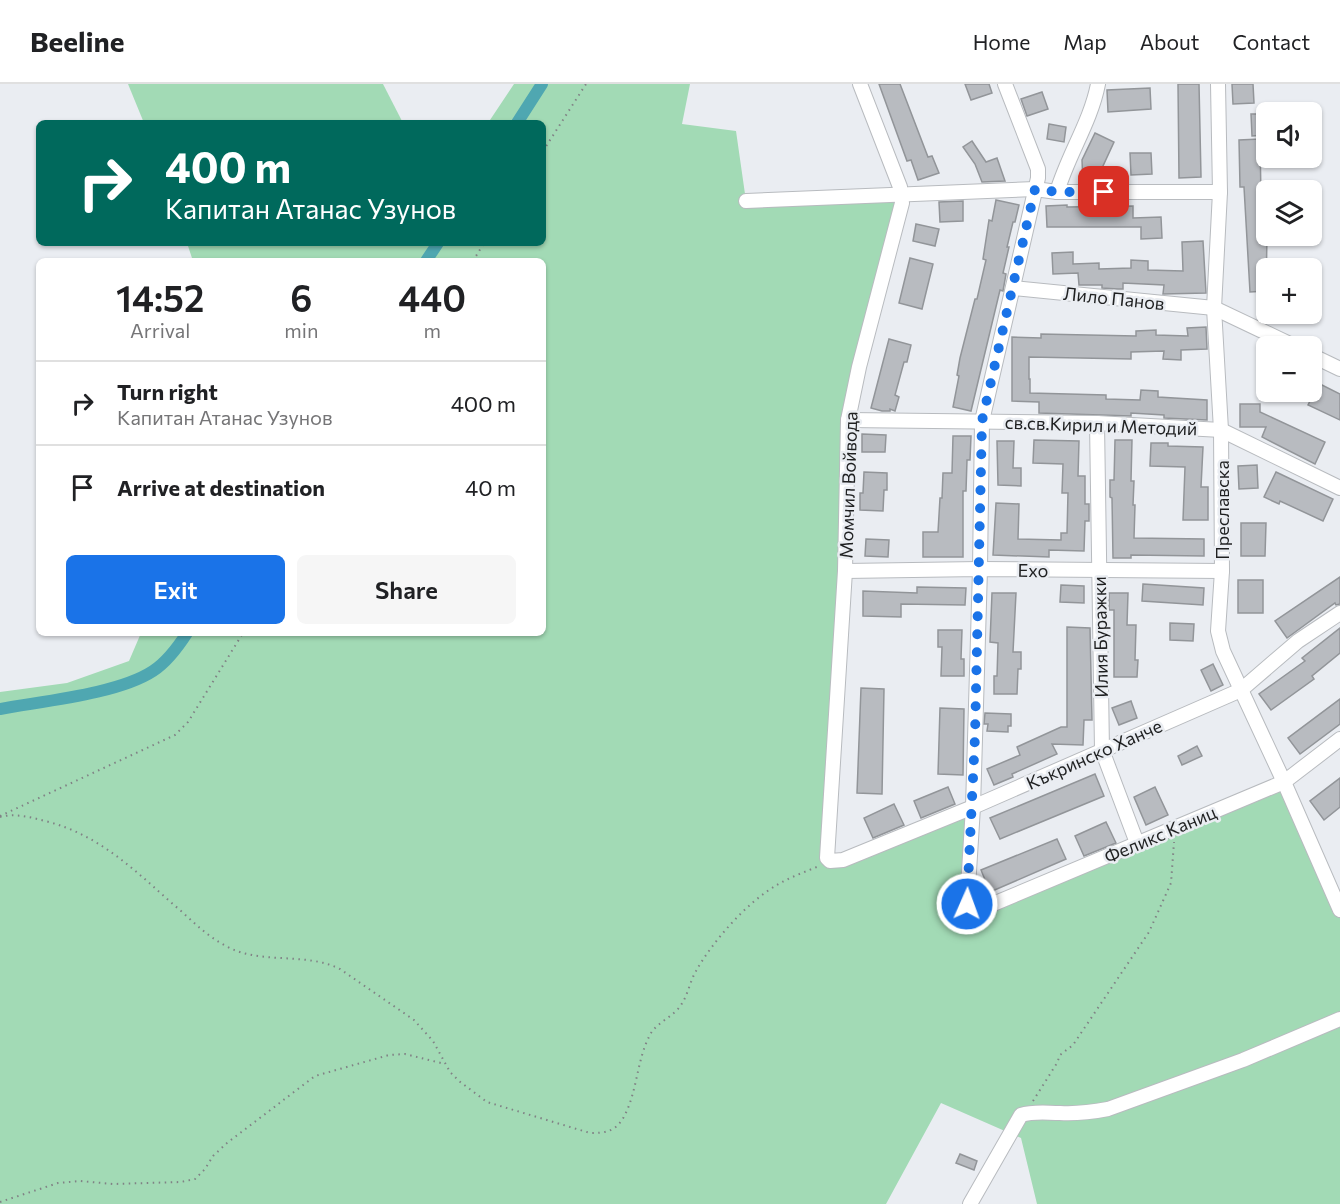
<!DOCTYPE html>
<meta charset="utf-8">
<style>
:root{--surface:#fff;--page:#f6f6f6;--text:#202124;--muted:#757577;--line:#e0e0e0;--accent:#1a73e8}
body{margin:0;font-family:Commissioner,sans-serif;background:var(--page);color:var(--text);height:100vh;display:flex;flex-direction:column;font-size:22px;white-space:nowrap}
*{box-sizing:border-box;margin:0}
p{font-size:20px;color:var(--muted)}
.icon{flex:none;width:33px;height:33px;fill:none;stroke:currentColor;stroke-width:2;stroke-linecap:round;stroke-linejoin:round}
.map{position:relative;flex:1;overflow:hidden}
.drawer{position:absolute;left:36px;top:174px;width:510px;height:378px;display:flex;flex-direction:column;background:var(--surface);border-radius:9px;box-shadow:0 2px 4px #0004}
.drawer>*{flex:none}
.guide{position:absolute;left:36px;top:36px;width:510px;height:126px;border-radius:9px;box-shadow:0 2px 4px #0004;background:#00695c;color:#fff;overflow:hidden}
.tools{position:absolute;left:1256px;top:18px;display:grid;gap:12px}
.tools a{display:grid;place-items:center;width:66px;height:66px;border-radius:9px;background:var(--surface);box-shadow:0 2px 4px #0004;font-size:30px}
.pin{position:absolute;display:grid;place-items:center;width:51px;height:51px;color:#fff;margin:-26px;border-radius:12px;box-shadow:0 3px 9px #0006}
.me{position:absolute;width:66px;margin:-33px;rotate:2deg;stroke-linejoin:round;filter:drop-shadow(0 0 4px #0008)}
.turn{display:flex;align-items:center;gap:21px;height:126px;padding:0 30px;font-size:27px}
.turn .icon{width:78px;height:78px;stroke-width:2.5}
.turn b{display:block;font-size:42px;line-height:51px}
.eta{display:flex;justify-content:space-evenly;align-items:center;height:102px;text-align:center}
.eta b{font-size:36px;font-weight:600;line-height:42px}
.button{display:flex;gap:12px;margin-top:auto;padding:12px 30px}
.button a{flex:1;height:69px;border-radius:9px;background:var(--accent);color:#fff;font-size:24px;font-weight:600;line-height:69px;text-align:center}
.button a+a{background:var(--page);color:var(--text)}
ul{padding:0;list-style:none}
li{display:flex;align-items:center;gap:18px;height:84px;padding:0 30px;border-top:2px solid var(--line)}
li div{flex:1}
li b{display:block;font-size:22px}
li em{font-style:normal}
header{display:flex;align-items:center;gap:36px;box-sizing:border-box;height:84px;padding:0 30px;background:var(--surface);border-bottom:2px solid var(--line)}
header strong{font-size:28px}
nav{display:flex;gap:33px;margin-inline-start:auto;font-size:21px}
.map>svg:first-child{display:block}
.green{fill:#a2dab5}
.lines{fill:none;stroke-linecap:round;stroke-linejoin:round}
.canal{stroke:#4fa7b1;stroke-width:12}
.building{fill:#b8bbc0;stroke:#929599;stroke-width:1.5}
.street-casing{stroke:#b8bbbf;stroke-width:16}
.path{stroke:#808285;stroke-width:2;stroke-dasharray:1.5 4.5;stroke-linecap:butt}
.street{stroke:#fff;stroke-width:14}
.route{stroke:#1a73e8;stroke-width:10;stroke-dasharray:0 18}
.labels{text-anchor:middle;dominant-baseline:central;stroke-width:5;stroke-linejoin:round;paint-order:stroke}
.street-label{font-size:18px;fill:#1f2021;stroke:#eaedf2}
</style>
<header>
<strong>Beeline</strong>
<nav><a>Home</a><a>Map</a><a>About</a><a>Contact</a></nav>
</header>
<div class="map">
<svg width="1340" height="1120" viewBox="0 0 1340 1120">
<rect width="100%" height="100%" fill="#eaedf2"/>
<!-- green -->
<g class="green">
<polygon points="128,0 383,0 403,39 144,39"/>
<polygon points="514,0 690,0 682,40 736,47 746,117 902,112 852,310 827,774 973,723 970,825 1284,698 1340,826 1340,1120 1037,1120 1021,1054 941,1019 886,1120 0,1120 0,608 67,599 129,577 141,549 543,549 543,177 193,177 187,159 543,159 543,39 488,39"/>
</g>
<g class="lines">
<!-- canal -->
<g class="canal">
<polyline points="517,39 542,0"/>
<polyline points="426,177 438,159"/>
<path d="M0,625C43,617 118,610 153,587C167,578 178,563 187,549"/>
</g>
</g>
<!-- building -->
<g class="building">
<polygon points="879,0 900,0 928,73 932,72 939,89 918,96 911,76 907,77"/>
<polygon points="965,0 989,0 992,9 971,16"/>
<polygon points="1178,0 1199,0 1201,93 1179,94"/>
<polygon points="1232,0 1253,0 1254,19 1233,20"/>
<polygon points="1150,4 1151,25 1108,28 1107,6"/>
<polygon points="1042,8 1048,25 1027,32 1021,15"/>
<polygon points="1251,30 1266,30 1266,51 1252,52"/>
<polygon points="1049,40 1066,43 1064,58 1047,55"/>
<polygon points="1095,49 1114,58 1103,82 1103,99 1083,99 1082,76"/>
<polygon points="1260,55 1261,114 1265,114 1267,152 1266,207 1250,208 1244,103 1240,103 1239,56"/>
<polygon points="972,57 986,78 997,74 1005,97 982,98 975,80 963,63"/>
<polygon points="1130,69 1151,69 1152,90 1131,91"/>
<polygon points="996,116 1019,121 1015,138 1013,138 1007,163 1009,163 1003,189 1006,190 1003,207 1000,206 971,327 953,323 959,292 957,291 960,274 975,215 977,215 986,176 983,175 989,136 992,137"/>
<polygon points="963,117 963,137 940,138 939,118"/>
<polygon points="1067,121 1067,123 1133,122 1133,134 1161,133 1162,154 1141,155 1141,143 1047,143 1046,122"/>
<polygon points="916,140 939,145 935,162 913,157"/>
<polygon points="1203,157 1206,209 1163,210 1164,201 1123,199 1123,205 1118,205 1102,204 1102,201 1079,201 1078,189 1053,190 1052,169 1073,168 1073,180 1099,179 1099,185 1131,184 1131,176 1148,177 1148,186 1183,187 1182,158"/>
<polygon points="910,174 933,180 922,225 899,219"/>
<polygon points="1206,243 1207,265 1181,266 1181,276 1163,275 1164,267 1131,268 1131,275 1029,273 1029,295 1030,295 1030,309 1106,311 1106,315 1140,316 1141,306 1158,307 1158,313 1207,316 1207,336 1164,334 1164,331 1131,329 1131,332 1039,329 1039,318 1012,317 1012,253 1041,254 1041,250 1136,252 1136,247 1156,246 1156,251 1188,252 1187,244"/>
<polygon points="889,255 911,261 907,278 904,278 895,311 899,313 895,327 890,325 890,327 882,327 871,324"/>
<polygon points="1318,299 1340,310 1340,336 1308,321 1310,317 1291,308 1314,308"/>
<polygon points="1240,320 1260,320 1260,328 1325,358 1315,380 1262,353 1266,343 1240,343"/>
<polygon points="862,350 886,351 885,368 862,368"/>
<polygon points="953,352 971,352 970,376 967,376 966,407 963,407 963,473 923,473 923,448 938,448 940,414 942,414 943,389 952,389"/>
<polygon points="1034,356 1079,357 1078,392 1085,392 1085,420 1089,420 1089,437 1085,437 1084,467 1049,466 1049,473 993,471 996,419 1019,420 1018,455 1061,456 1061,449 1067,449 1068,409 1062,409 1063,380 1033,379"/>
<polygon points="1115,356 1132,356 1131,397 1134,397 1133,421 1135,421 1134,454 1204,455 1204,472 1131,471 1131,474 1113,474 1112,414 1110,413 1110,396 1114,396"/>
<polygon points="997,357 1014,357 1013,384 1021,384 1021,402 998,401"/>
<polygon points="1151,359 1168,359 1168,362 1203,363 1201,403 1208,403 1208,436 1183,436 1185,383 1150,382"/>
<polygon points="1257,381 1258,404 1239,405 1238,382"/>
<polygon points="864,388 887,389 887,406 884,406 883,427 860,426 860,409 863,409"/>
<polygon points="1276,388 1333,415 1323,437 1280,417 1279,420 1264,413"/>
<polygon points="1241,439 1266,439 1265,472 1241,472"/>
<polygon points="866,455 889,456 888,473 865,472"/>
<polygon points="1340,493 1340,520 1336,521 1335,519 1287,554 1275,537"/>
<rect x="1238" y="496" width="25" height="33"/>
<polygon points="1143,500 1204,504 1203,521 1142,517"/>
<polygon points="1061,501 1084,502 1084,519 1060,518"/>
<polygon points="917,503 966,504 965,521 901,520 901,533 863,532 863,507 917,509"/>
<polygon points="992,509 1016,509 1013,568 1021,568 1021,585 1018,585 1017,610 994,610 994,592 997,592 998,559 990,558"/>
<polygon points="1109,509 1128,509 1127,541 1136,541 1135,576 1138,576 1137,593 1114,593 1114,526 1109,526"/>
<polygon points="1170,539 1194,540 1193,557 1170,556"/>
<polygon points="1067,543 1090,544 1092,636 1084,636 1083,661 1052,660 1057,670 1012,690 1013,693 994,701 987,685 1020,671 1017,663 1061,643 1067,643"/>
<polygon points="1340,544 1340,569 1312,592 1314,595 1271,626 1259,610 1305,577 1302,574"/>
<polygon points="938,546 962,546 961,575 964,575 964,592 941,592 942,563 938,563"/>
<polygon points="1213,580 1223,601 1211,607 1201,586"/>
<polygon points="861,604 884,605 882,710 857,709"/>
<polygon points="1340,615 1340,640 1300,670 1288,654"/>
<polygon points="1131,617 1137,634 1119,641 1112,624"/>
<polygon points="940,624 964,625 963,691 938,690"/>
<polygon points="985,629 1011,630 1011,642 1008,642 1008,648 987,647 988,640 984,640"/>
<polygon points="1197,662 1202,672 1182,681 1178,672"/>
<polygon points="1095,690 1104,712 1000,755 990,734"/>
<polygon points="1340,694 1340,723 1324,736 1310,717"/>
<polygon points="948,703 955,720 921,734 914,717"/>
<polygon points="1155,703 1168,731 1146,741 1134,713"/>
<polygon points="894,720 904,741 873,754 864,734"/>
<polygon points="1106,738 1116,759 1084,772 1075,752"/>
<polygon points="1057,755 1066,775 990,808 981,786"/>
<polygon points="960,1070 977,1077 974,1086 956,1079"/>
</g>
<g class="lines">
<!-- street casing -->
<g class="street-casing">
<g id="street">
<polyline points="860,0 900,103 902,119 859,283 848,336 845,487 827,774 830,777 843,776 973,723 1241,606 1298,557 1340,529"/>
<polyline points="1005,0 1038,85 1038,94 982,337 980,485 973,723 967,820 971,825 986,823 1284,698 1340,655"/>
<polyline points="1218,0 1220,108 1214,224 1221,346 1222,487 1218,547 1223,567 1284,698 1340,826"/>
<path d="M1057,108C1068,71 1091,37 1098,0"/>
<polyline points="746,117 1035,105 1057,108 1220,108"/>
<polyline points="1013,204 1214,224 1294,262"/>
<polyline points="1311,271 1340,285"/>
<polyline points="848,336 1097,339 1221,346 1340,404"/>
<polyline points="1097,339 1102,666 1137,759"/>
<polyline points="845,487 980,485 1222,487"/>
<path d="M970,1120L1021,1031C1034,1027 1046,1029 1060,1029C1076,1030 1092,1028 1108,1025L1243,976L1340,935"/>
</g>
</g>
<!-- path -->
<g class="path">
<polyline points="543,67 586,0"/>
<polyline points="473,177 484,159"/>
<polyline points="0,732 175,651 188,638 243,549"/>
<path d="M0,733C15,729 30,733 45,737C102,751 138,790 181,827C195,840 208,852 224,861C260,882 304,867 340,885L414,936L433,957L450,988L459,997L487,1018L590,1049C604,1049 614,1048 622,1036C638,1010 636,975 651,949C658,938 674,932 681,921C688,911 690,897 696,887C713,857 747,818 777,801C790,793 805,788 819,782"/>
<polyline points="1033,1017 1057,979 1060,971 1073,961 1149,848 1171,799 1174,758"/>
<polyline points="0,1118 58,1099 80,1097 113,1100 181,1098 195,1095 205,1085 213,1072 227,1059 315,992 389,971 405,970 445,980"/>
</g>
<!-- street -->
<use href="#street" class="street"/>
</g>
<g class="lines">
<!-- route -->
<polyline class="route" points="967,820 975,652 982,337 1035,105 1057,108 1104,108"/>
</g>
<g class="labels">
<!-- street labels -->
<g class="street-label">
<text transform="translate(1114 214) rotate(6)">Лило Панов</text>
<text transform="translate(1101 341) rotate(2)">св.св.Кирил и Методий</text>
<text transform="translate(848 401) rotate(-88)">Момчил Войвода</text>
<text transform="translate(1222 426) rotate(-90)">Преславска</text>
<text transform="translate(1033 486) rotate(1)">Ехо</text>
<text transform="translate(1100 553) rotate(-91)">Илия Буражки</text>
<text transform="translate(1094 670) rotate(-24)">Къкринско Ханче</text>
<text transform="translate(1160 750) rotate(-23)">Феликс Каниц</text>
</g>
</g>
</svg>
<div class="tools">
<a><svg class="icon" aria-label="sound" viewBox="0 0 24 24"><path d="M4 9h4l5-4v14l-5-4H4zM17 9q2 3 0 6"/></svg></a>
<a><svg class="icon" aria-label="layers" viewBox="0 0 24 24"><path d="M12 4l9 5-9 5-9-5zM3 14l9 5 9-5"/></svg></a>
<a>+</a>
<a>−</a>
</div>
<div class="pin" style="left:1104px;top:108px;background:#d93025"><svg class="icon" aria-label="arrive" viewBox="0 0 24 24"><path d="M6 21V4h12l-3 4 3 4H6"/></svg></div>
<svg class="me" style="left:967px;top:820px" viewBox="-20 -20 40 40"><circle r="17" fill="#1a73e8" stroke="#fff" stroke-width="3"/><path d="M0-11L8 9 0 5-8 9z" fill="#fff"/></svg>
<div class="guide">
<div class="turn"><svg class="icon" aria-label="right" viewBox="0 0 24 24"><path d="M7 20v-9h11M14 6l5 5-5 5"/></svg><div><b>400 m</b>Капитан Атанас Узунов</div></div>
</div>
<section class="drawer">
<div class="eta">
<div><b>14:52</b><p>Arrival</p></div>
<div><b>6</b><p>min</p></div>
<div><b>440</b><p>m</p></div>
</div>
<ul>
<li><svg class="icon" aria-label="right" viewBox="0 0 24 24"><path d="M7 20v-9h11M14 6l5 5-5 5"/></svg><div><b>Turn right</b><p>Капитан Атанас Узунов</p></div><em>400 m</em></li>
<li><svg class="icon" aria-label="arrive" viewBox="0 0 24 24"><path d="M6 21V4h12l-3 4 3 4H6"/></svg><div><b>Arrive at destination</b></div><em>40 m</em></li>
</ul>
<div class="button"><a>Exit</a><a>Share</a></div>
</section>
</div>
